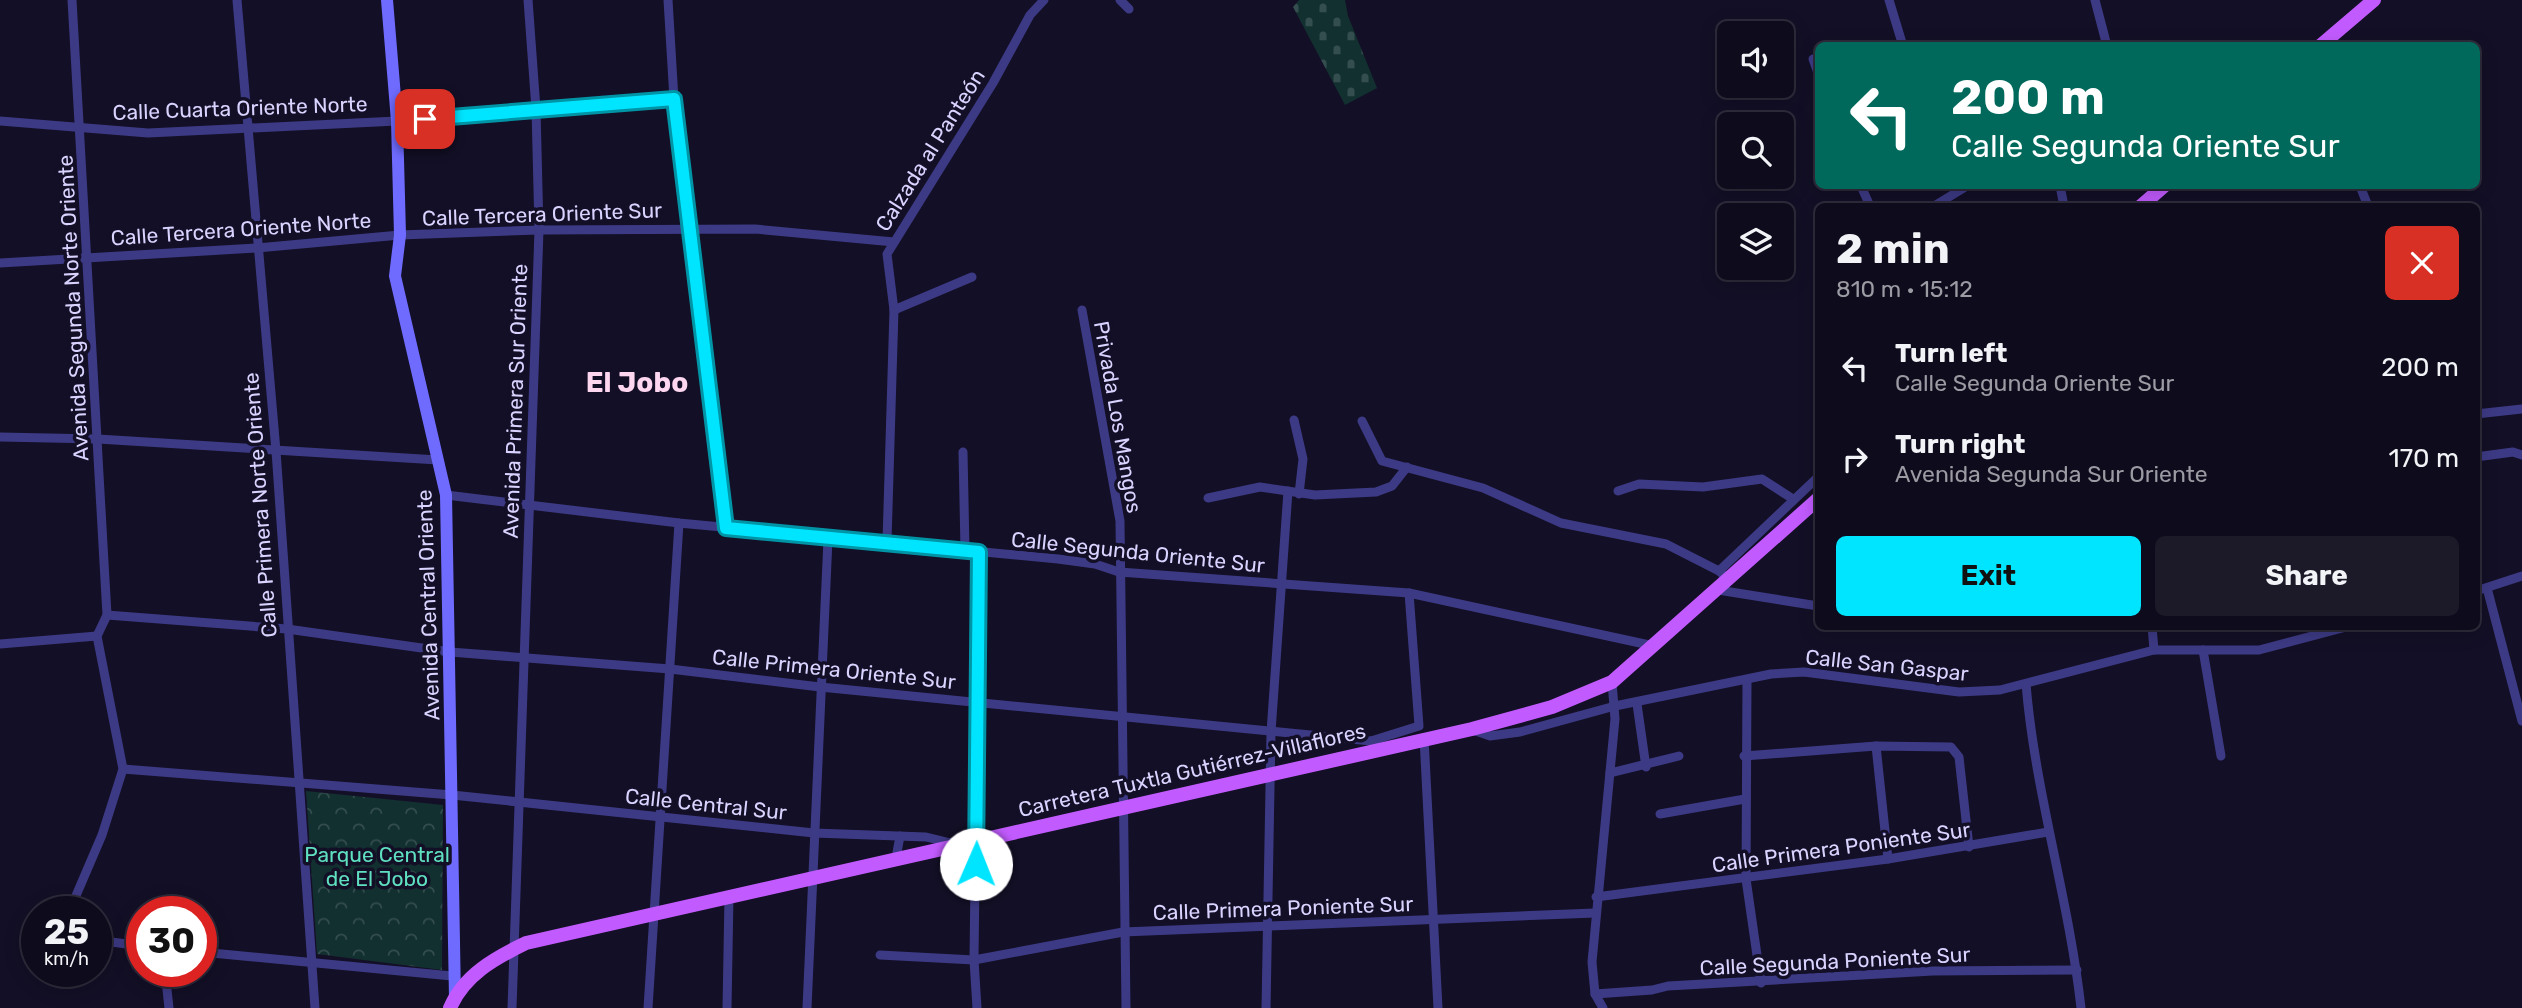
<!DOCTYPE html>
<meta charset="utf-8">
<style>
:root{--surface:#0e0b1c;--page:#1c1929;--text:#f1f3f6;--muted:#9b9ba3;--line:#2e2b3b;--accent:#00e5ff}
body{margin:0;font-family:Rubik,sans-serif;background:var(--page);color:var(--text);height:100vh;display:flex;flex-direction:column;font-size:26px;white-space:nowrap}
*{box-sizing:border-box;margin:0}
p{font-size:23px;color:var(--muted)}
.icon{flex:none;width:38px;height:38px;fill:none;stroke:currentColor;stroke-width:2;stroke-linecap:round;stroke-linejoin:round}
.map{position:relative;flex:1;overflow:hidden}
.sheet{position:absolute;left:1815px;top:203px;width:665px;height:427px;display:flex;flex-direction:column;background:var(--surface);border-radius:10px;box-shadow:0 4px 18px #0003,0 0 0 2px var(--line)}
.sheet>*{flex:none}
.top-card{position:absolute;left:1815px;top:42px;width:665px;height:147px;border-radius:10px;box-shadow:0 4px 18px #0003,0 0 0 2px var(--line);background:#00695c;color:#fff;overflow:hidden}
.controls{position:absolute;left:1717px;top:21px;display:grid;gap:14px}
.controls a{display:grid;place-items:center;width:77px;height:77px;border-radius:10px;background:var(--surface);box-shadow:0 4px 18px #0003,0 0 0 2px var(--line);font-size:35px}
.speed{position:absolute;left:21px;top:896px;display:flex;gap:14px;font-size:35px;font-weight:700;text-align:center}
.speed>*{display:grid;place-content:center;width:91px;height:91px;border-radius:50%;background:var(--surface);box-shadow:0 4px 18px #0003,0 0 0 2px var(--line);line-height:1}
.speed small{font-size:18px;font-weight:400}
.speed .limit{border:10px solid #d22;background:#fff;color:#111}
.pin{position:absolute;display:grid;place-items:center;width:60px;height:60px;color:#fff;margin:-30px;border-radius:14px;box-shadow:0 4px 10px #0006}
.me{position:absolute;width:77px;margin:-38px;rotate:1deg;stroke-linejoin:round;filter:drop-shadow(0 0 5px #0008)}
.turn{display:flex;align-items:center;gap:24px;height:147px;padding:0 21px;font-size:32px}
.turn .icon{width:91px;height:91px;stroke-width:2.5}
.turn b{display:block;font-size:49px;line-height:60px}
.round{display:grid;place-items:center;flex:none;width:74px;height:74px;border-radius:10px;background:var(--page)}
.summary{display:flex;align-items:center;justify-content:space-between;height:119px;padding:0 21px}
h1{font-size:42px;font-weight:700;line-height:52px}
.primary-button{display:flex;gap:14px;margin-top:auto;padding:14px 21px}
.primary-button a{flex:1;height:80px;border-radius:10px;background:var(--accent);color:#111;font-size:28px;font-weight:700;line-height:80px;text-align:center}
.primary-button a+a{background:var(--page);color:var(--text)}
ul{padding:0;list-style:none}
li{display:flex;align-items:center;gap:21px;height:91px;padding:0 21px}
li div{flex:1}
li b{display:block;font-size:26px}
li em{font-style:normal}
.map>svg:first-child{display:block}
.forest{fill:url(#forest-crowns)}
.cemetery{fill:url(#cemetery-stones)}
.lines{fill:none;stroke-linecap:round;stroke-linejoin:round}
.street{stroke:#3d3a85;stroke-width:9}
.secondary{stroke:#6f6bff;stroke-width:12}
.primary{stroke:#c25bff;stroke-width:14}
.route-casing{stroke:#0095a6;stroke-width:18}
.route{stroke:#00e5ff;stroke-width:12}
.labels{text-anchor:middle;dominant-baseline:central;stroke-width:7;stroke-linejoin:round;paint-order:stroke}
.street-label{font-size:21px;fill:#d9d4ff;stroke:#130f26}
.park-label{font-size:21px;fill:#5fe0c0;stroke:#130f26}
.district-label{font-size:28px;font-weight:bold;fill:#ffd6f0;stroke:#130f26}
</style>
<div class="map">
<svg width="2522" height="1008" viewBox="0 0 2522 1008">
<defs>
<pattern id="forest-crowns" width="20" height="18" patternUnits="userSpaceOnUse" patternTransform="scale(1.75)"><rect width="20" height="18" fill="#12302f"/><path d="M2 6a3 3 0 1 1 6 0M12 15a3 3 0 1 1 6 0" fill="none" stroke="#344d4e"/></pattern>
<pattern id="cemetery-stones" width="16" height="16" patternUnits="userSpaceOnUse" patternTransform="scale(1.75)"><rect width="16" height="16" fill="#12302f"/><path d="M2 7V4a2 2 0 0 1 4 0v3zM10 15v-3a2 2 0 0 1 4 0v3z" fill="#344d4e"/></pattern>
</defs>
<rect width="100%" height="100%" fill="#130f26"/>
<!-- forest -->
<polygon class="forest" points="306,791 443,805 442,970 317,954"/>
<!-- cemetery -->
<polygon class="cemetery" points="1299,0 1345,0 1348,16 1377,88 1345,105 1293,7"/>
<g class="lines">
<!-- street -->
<g class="street">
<polyline points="72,0 107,615 97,636 123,769 102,835 75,898 73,912"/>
<polyline points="237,0 276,451 315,1008"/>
<polyline points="668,0 674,99 726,528"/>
<polyline points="1120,0 1129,9"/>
<polyline points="1889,0 1903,46"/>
<polyline points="2095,0 2107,46"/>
<polyline points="1813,59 1818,73"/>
<polyline points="0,121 148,133 397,121 674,99"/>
<polyline points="1861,186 1870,206"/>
<polyline points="2060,186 2064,206"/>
<polyline points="2360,186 2368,206"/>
<polyline points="1934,206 1967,186"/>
<polyline points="0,263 257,248 400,235 539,230 755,229 894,242"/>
<polyline points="894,310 972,277"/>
<polyline points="1082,310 1120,521 1126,1008"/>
<polyline points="2476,414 2522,409"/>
<polyline points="1294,420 1303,459 1299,494"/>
<polyline points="1362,421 1382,461 1483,488 1561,523 1666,544 1719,571 1729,580"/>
<polyline points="0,437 98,439 438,460"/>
<polyline points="963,452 965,550"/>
<polyline points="2476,457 2513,452 2522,455"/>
<polyline points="1618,491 1639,484 1703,487 1762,479 1793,499"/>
<polyline points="446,495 679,523 1058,559 1095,564 1119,572 1409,593 1654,646"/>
<polyline points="1208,498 1260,487 1315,495 1376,492 1392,486 1407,467"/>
<polyline points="887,541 894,310 887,254 993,83 1030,15 1044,0"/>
<polyline points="1719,571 1818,477"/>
<polyline points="2487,588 2522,721"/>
<polyline points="1718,590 1818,606"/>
<polyline points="2476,591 2522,576"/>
<polyline points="107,615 287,629 450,652 670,669 820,687 1371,741 1377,749"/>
<polyline points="2152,626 2154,650"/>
<polyline points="0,644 97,636"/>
<polyline points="2203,650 2221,756"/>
<polyline points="1747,680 1746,879 1761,983"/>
<path d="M2026,684C2035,793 2069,899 2081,1008"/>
<polyline points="1637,704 1646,767"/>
<polyline points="1473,730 1490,736 1520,732 1615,706 1771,674 1804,672 1959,692 2000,690 2154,650 2259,650 2350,626"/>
<polyline points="1424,738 1438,1008"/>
<polyline points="1371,741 1419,726 1409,593"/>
<polyline points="1876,746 1888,859"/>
<polyline points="1744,756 1876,746 1951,747 1959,757 1969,847"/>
<polyline points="123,769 452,795 814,833 926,837 955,844"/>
<polyline points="1610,773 1679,756"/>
<polyline points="1660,814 1745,799"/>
<polyline points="896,858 900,836"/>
<polyline points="1596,897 1888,859 2048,832"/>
<polyline points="34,931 37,932"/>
<polyline points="96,940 142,946"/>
<polyline points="201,952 452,976"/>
<polyline points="880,955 974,960 1123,932 1595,913"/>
<polyline points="165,971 169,1008"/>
<polyline points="1595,994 1652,990 1668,986 1933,971 2077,970"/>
<polyline points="512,1008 539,230 536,109 528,0"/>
<polyline points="648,1008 679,523"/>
<polyline points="727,1008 729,896"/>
<polyline points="807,1008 828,539"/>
<polyline points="977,1008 974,960 979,552"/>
<polyline points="1266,1008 1271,732 1288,491"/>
<polyline points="1603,1008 1595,994 1592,962 1615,719 1612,682"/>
</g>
<!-- secondary -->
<polyline class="secondary" points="387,0 397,121 400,235 395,276 446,495 455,998"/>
<!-- primary -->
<g class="primary">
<polyline points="2320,46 2374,0"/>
<polyline points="2141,206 2164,186"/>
<path d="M450,1008C464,975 495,958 526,943L1472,729L1552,707L1612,682L1818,499"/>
</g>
</g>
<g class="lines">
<!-- route casing -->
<g class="route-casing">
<polyline id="route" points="425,119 674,99 726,528 979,552 976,864"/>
</g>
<!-- route -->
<use href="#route" class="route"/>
</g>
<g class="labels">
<!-- street labels -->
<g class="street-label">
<text transform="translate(240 108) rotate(-2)">Calle Cuarta Oriente Norte</text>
<text transform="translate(930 150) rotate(-58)">Calzada al Panteón</text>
<text transform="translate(542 214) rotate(-2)">Calle Tercera Oriente Sur</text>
<text transform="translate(241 229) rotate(-4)">Calle Tercera Oriente Norte</text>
<text transform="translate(73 308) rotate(-93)">Avenida Segunda Norte Oriente</text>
<text transform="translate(515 401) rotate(-88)">Avenida Primera Sur Oriente</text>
<text transform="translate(1118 417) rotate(80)">Privada Los Mangos</text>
<text transform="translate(260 505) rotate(-94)">Calle Primera Norte Oriente</text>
<text transform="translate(1138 552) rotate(6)">Calle Segunda Oriente Sur</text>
<text transform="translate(428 605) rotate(-92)">Avenida Central Oriente</text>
<text transform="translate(1887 665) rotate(6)">Calle San Gaspar</text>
<text transform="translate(834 669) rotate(6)">Calle Primera Oriente Sur</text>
<text transform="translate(1192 770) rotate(-13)">Carretera Tuxtla Gutiérrez-Villaflores</text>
<text transform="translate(706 804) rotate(6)">Calle Central Sur</text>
<text transform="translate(1841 847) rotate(-8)">Calle Primera Poniente Sur</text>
<text transform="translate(1283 908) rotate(-2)">Calle Primera Poniente Sur</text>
<text transform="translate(1835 961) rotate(-3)">Calle Segunda Poniente Sur</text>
</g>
<!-- park labels -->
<g class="park-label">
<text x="377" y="854">Parque Central<tspan x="377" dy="24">de El Jobo</tspan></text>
</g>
<!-- district labels -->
<g class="district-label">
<text x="637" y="382">El Jobo</text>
</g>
</g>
</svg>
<div class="controls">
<a><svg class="icon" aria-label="sound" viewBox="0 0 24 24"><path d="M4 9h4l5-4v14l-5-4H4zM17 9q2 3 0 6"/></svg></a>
<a><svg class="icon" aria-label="search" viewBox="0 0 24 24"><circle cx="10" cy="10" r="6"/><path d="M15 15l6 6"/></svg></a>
<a><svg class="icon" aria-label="layers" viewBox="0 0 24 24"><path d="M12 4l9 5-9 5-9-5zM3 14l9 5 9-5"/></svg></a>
</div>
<div class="speed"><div>25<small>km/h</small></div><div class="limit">30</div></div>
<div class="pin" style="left:425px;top:119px;background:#d93025"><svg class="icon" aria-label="arrive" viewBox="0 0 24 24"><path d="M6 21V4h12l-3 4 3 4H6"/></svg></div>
<svg class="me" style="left:976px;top:864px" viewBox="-20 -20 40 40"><circle r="19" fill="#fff"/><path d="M0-13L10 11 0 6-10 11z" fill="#00e5ff"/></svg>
<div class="top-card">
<div class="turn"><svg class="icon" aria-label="left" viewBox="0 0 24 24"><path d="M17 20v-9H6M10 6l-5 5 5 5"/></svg><div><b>200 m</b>Calle Segunda Oriente Sur</div></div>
</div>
<section class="sheet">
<div class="summary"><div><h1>2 min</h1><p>810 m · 15:12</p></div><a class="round" style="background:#d93025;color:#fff"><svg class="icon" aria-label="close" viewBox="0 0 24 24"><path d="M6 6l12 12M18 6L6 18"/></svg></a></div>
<ul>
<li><svg class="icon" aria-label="left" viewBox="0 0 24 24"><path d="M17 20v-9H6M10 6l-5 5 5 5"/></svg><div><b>Turn left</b><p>Calle Segunda Oriente Sur</p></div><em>200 m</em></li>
<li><svg class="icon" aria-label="right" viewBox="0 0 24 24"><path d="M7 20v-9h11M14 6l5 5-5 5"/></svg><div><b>Turn right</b><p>Avenida Segunda Sur Oriente</p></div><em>170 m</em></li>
</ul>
<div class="primary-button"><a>Exit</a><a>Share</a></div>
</section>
</div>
